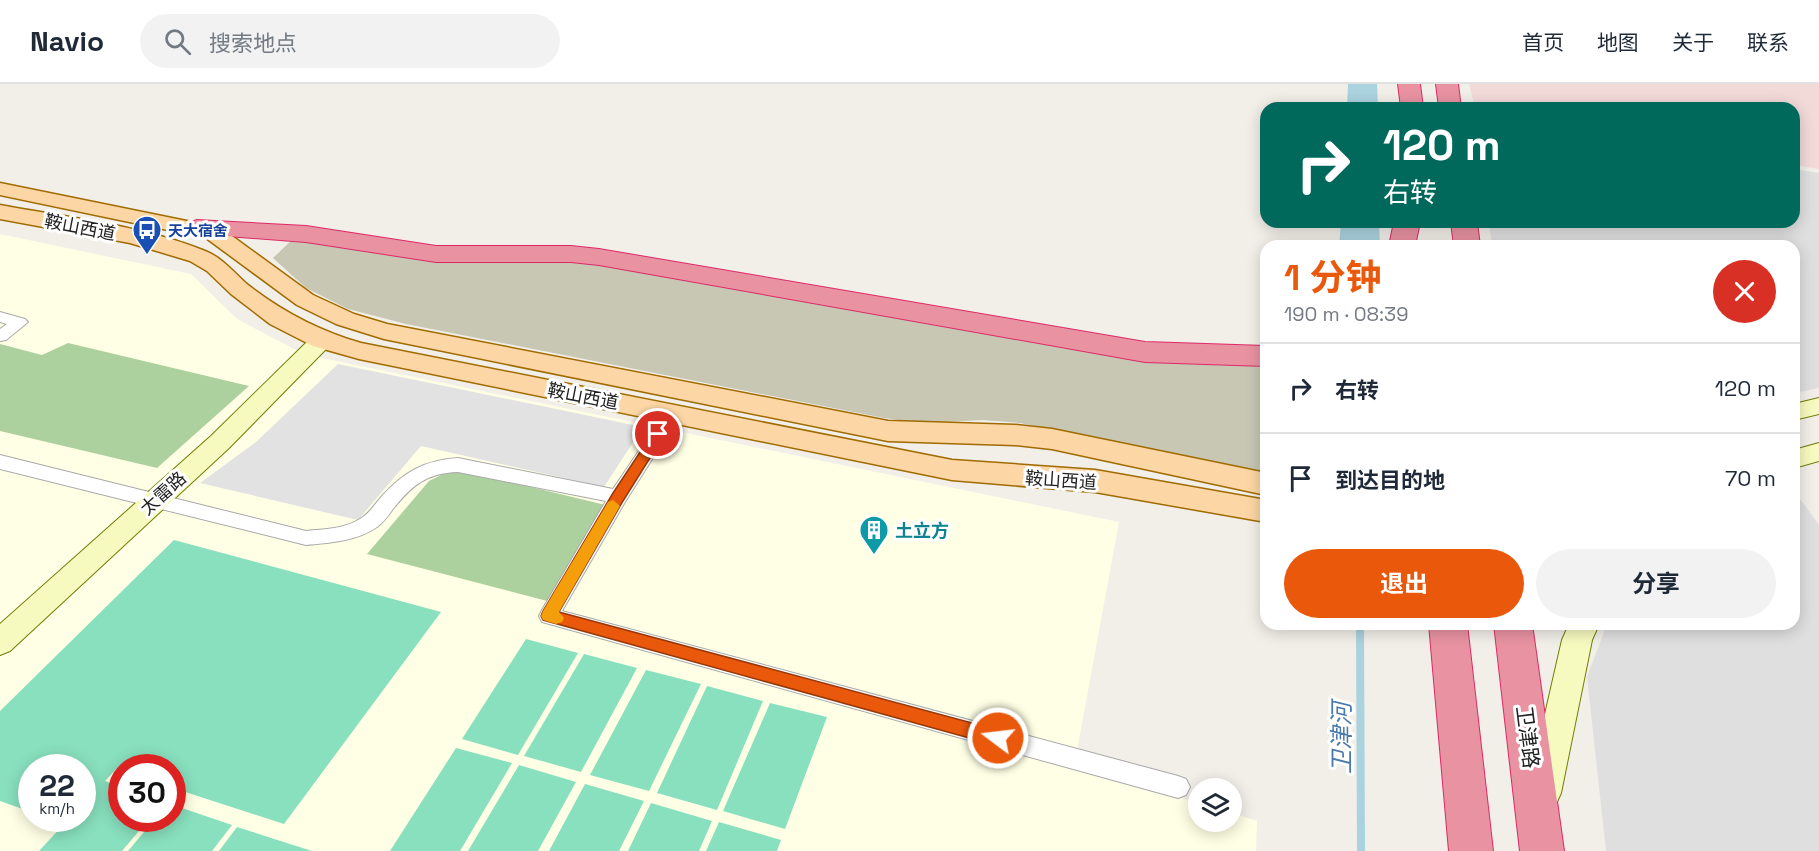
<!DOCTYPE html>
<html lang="zh">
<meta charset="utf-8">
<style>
:root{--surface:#fff;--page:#f2f2f3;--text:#1f2937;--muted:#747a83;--line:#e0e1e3;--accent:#ea580c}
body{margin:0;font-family:"Space Grotesk","Noto Sans SC",sans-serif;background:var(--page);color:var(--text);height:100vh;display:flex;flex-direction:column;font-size:22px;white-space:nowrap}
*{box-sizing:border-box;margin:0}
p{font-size:20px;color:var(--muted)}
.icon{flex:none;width:33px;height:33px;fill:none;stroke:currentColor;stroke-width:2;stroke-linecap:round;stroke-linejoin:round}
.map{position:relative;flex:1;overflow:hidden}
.panel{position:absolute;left:1260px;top:156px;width:540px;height:390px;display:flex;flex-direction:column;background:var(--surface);border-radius:18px;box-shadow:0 3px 15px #0003}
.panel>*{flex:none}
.hud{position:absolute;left:1260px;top:18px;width:540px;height:126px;border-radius:18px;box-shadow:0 3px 15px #0003;background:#00695c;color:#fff;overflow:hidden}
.fabs{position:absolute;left:1188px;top:694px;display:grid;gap:12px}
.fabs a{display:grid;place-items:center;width:54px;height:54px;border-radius:50%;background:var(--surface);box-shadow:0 3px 15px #0003;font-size:30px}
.speed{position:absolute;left:18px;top:670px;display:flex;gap:12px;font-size:30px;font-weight:700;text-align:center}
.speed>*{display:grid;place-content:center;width:78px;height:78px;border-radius:50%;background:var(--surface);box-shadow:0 3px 15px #0003;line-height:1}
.speed small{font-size:15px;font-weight:400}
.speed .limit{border:9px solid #d22;background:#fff;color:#111}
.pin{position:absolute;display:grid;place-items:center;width:51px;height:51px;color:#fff;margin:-26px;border:3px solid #fff;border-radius:50%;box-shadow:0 2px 6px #0007}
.me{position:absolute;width:66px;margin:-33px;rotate:285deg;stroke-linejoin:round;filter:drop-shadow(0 0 4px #0008)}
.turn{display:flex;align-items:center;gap:21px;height:126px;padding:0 24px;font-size:27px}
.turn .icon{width:78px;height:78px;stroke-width:2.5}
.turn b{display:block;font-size:42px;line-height:51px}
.round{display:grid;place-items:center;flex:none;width:63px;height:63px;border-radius:32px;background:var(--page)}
.overview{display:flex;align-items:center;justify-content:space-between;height:102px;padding:0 24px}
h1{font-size:36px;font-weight:700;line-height:45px;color:var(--accent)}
.primary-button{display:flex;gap:12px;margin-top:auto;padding:12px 24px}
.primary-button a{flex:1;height:69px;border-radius:36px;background:var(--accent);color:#fff;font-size:24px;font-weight:700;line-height:69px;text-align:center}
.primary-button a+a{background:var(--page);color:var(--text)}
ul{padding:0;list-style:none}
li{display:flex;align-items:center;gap:18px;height:90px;padding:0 24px;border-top:2px solid var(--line)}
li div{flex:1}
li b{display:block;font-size:22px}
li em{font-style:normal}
header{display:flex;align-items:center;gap:36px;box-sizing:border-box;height:84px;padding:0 30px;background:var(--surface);border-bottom:2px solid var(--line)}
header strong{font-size:28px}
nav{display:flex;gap:33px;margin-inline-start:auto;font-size:21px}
.search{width:420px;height:54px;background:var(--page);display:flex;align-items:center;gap:15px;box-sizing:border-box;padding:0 21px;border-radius:33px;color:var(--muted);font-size:22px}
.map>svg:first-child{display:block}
.residential{fill:#e0dfdf}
.commercial{fill:#f2dad9}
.education{fill:#ffffe5;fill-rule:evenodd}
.construction{fill:#c7c7b4}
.forest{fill:#add19e}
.pitch{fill:#88e0be}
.parking{fill:#e2e2e2}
.water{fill:#aad3df}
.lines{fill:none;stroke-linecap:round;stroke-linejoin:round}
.stream{stroke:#aad3df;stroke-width:8}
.street-casing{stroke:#a9a9a9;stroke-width:2}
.secondary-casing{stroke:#707d05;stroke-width:2}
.primary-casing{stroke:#a06b00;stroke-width:3}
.highway-casing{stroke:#dc2a67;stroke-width:2}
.street{fill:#fff;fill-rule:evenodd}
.secondary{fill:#f7fabf;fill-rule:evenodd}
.primary{fill:#fcd6a4;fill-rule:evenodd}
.highway{fill:#e892a2;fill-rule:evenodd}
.route{fill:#ea580c;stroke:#983908;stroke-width:1.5}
.slow{fill:#f59e0b}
.labels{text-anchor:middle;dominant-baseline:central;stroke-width:6;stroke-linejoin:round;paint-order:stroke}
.far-transit-label{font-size:15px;font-weight:bold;fill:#164399;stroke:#fff;text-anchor:start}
.street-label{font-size:18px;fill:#222;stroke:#fff}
.culture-label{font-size:18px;font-weight:bold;fill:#0d838f;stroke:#fff;text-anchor:start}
.near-street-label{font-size:21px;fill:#222;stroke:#fff}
.near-water-label{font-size:24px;font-style:italic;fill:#4a7aab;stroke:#fff}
</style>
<header>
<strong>Navio</strong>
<div class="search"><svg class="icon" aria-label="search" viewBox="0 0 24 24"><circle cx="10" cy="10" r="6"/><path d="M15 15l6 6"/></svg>搜索地点</div>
<nav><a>首页</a><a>地图</a><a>关于</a><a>联系</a></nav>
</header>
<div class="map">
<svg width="1819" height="767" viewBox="0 0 1819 767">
<rect width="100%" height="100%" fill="#f2efe9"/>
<!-- residential -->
<g class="residential">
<polygon points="1794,85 1819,89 1819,304 1794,309 1794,162 1492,162 1489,138 1794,138"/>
<polygon points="1801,416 1819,441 1819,767 1606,767 1587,593 1607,540 1794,540 1794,418"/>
</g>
<!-- commercial -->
<polygon class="commercial" points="1469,0 1819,0 1819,85 1794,81 1794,24 1475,24"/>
<!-- education -->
<path class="education" d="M0,150L191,190L237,235L294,265L317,273L1119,438L1074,683L1198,719V738H1232V729L1257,737L1256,767H0ZM32,684H82V735H32ZM122,684H172V735H122Z"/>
<!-- construction -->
<polygon class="construction" points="294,154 577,176 1266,284 1266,390 1020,339 983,336 924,339 884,334 406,240 348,225 306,204 273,174"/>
<!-- forest -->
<g class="forest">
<polygon points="68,259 249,302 157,384 0,347 0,260 42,271"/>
<polygon points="464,387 618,424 616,435 567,509 551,518 367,470 429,397 445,389"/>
</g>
<!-- pitch -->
<g class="pitch">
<polygon points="174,456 441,528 284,740 173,704 172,684 122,684 121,687 116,685 105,697 121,703 122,735 149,735 122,767 39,767 64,740 52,735 82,735 82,684 32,684 31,728 0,717 0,627"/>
<polygon points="526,555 578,569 518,671 462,655"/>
<polygon points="584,570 637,584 581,688 524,672"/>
<polygon points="646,586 701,600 649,707 590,691"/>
<polygon points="707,602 763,617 717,726 657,709"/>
<polygon points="770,619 827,633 785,745 723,727"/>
<polygon points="456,664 512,679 460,767 390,767"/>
<polygon points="519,681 576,698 538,767 468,767"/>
<polygon points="585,700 644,717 619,767 549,767"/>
<polygon points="651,719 712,737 699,767 628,767"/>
<polygon points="173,721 232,741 212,767 128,767 155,735 172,735"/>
<polygon points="719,738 781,756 777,767 706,767"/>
<polygon points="237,743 312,767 219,767"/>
</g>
<!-- parking -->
<polygon class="parking" points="338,280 643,343 604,403 421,362 358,436 200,399 256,358"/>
<!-- water -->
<g class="water">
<polygon points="1348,0 1377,0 1378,24 1347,24"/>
<polygon points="1341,138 1379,138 1380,162 1339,162"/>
</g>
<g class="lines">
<!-- stream -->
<polyline class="stream" points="1360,540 1361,767"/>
<!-- street casing -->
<g class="street-casing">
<g id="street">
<polygon points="0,228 25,235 28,238 6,256 0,257 0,245 7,240 0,238"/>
<path d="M659,344L665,346L668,350L625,418L562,527L1178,692L1186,695L1190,703L1186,711L1178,714L542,538L539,532L542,526L606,417L458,388C427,389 412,401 393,425C388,432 384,438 377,443C357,457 330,459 306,461L0,385V371L306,447C324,445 344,445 360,435C370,429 375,420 382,412C404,388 425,376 458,374L613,405L653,346Z"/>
</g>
</g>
<!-- secondary casing -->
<g class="secondary-casing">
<g id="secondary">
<polygon points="322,249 330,251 333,256 330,261 229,364 10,567 0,571 0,540 211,352 314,251"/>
<polygon points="1819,314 1819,330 1794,336 1794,320"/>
<polygon points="1819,359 1819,377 1794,384 1794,366"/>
<polygon points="1569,540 1599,540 1592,556 1561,709 1556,720 1544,725 1532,720 1527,709 1562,556"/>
</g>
</g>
<!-- primary casing -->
<g class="primary-casing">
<g id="primary">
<polygon points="0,99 221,144 313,211 354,230 387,240 888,337 1015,341 1052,345 1266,389 1266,411 1052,365 1015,361 888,357 384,255 336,240 297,221 206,154 0,111"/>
<path d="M0,121C64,133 145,142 205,167C223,174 234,189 248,201C283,228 319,247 361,259L952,376L1095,386L1266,416V438L1095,408L952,396L359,275L313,262L270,240L231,210L207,187L190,177L130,159L0,135Z"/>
</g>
</g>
<!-- highway casing -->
<g class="highway-casing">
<g id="highway">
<polygon points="1398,0 1420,0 1423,24 1401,24"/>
<polygon points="1436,0 1458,0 1461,24 1439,24"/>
<polygon points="197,136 306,142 436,162 571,162 599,165 1145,258 1266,262 1266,282 1145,278 599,181 571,178 436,178 306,158 188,149 184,144 188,139"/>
<polygon points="1394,138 1420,138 1415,162 1389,162"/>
<polygon points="1451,138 1477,138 1480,162 1454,162"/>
<polygon points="1429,540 1467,540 1493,767 1449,767"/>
<polygon points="1494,540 1532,540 1564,767 1520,767"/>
</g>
</g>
<!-- street -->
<use href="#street" class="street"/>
<!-- secondary -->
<use href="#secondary" class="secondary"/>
<!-- primary -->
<use href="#primary" class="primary"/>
<!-- highway -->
<use href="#highway" class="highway"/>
</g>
<!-- route -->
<polygon class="route" points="658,346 665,350 623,417 559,528 998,646 1004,648 1007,654 1004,660 998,662 543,536 541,532 543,527 613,409 654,347"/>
<!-- slow -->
<polygon class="slow" points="613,416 620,422 559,528 564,534 562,538 556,540 543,536 541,532 543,527 608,418"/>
<!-- icons -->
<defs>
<g id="bus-pin" transform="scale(1.5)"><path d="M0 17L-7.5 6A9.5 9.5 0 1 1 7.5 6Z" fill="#1a4fb4" stroke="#fff"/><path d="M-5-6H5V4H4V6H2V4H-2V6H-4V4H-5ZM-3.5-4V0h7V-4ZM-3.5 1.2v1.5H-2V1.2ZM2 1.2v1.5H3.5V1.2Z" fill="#fff"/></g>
<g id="building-pin" transform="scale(1.5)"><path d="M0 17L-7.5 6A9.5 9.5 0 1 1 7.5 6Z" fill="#0f9aa8" stroke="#fff"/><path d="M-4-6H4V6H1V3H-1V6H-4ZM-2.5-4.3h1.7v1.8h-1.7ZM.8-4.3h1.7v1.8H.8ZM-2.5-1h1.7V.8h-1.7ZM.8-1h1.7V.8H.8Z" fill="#fff"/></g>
</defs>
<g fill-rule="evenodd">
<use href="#bus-pin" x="147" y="146"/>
<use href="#building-pin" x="874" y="446"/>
</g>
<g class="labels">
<!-- far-transit labels -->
<g class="far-transit-label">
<text x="168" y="146">天大宿舍</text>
</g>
<!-- street labels -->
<g class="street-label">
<text transform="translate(80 143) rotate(11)">鞍山西道</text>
<text transform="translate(583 312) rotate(11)">鞍山西道</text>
<text transform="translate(1061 396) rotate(4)">鞍山西道</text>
<text transform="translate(163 409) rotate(-42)">太雷路</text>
</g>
<!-- culture labels -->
<g class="culture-label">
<text x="895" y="446">土立方</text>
</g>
<!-- near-street labels -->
<g class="near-street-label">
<text transform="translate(1528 653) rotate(83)">卫津路</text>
</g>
<!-- near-water labels -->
<g class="near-water-label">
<text transform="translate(1341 654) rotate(-90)">卫津河</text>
</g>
</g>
</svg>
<div class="fabs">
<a><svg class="icon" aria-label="layers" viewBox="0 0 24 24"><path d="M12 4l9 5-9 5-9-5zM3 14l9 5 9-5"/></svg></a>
</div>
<div class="speed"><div>22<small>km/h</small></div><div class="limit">30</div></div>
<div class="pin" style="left:658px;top:350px;background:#d93025"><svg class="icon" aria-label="arrive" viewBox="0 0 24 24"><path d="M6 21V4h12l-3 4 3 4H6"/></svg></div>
<svg class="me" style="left:998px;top:654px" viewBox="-20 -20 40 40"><circle r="17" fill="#ea580c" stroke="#fff" stroke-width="3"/><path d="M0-11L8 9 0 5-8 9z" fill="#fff"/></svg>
<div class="hud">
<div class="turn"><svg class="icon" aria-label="right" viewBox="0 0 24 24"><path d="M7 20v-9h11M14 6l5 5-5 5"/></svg><div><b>120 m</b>右转</div></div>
</div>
<section class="panel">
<div class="overview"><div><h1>1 分钟</h1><p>190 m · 08:39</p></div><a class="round" style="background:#d93025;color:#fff"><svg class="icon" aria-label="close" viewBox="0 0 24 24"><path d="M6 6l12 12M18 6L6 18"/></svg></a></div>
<ul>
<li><svg class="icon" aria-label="right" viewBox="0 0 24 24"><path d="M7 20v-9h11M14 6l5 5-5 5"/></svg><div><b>右转</b></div><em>120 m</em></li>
<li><svg class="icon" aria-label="arrive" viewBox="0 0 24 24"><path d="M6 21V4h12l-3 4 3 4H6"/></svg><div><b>到达目的地</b></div><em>70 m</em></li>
</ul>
<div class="primary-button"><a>退出</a><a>分享</a></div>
</section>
</div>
